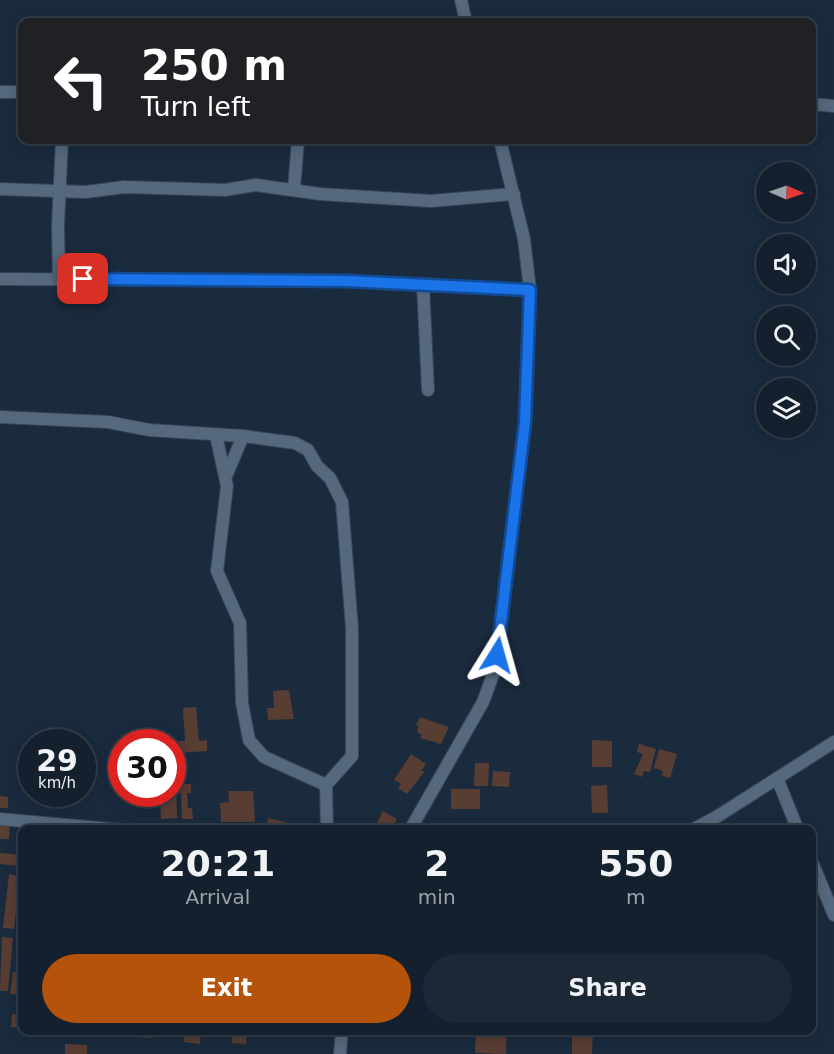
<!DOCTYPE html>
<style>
:root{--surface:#14202e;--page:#1d2836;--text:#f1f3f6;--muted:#9da3aa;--line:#333e4a;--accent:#b45309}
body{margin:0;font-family:"DejaVu Sans",sans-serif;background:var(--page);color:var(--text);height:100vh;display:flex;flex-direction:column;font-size:22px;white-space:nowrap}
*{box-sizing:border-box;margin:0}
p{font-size:20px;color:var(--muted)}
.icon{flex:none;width:33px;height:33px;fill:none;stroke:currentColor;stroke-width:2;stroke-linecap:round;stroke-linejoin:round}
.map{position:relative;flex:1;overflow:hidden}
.panel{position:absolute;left:18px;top:825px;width:798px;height:210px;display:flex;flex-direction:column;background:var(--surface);border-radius:12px;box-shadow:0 3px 15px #0003,0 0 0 2px var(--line)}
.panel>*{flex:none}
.hud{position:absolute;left:18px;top:18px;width:798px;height:126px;border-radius:12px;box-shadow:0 3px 15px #0003,0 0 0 2px var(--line);background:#202124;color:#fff;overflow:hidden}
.needle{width:39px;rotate:92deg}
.buttons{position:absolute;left:756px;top:162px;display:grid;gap:12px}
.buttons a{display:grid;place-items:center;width:60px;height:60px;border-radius:50%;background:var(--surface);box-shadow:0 3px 15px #0003,0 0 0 2px var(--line);font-size:30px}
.speed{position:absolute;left:18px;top:729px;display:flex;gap:12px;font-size:30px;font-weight:700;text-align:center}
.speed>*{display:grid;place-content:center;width:78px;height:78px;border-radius:50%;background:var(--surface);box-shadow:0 3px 15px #0003,0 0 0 2px var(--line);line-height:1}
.speed small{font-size:15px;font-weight:400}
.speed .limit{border:9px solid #d22;background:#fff;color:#111}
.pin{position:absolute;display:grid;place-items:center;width:51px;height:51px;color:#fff;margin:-26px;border-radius:12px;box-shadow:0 3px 9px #0006}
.me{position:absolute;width:66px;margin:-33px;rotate:8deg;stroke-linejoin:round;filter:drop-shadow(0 0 4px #0008)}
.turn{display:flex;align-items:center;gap:21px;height:126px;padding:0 24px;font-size:27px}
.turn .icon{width:78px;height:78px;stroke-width:2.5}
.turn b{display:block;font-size:42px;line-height:51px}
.eta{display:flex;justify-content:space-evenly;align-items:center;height:102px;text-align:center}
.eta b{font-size:36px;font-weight:600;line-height:42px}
.primary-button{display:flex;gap:12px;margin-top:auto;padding:12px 24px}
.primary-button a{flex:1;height:69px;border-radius:36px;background:var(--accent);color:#fff;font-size:24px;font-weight:600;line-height:69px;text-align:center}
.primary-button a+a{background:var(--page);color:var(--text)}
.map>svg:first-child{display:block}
.building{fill:#583d33}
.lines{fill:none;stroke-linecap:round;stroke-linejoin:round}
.minor-casing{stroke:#384656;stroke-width:14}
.minor{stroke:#55687d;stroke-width:12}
.route-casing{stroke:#114b97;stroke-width:15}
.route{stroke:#1a73e8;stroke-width:10}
</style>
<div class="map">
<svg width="834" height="1054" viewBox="0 0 834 1054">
<rect width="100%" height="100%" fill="#1a2b3e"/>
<!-- building -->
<g class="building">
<polygon points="289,690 294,719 268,720 267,708 274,708 273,691"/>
<polygon points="196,707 199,741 207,740 207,751 178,753 177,741 185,741 183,708"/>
<polygon points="420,717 449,727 441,744 420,738 422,735 417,732 419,726 416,725"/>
<polygon points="592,740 612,741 612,767 592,767"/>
<polygon points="639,744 656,749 650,772 644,771 642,777 634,774 643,754 637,752"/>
<polygon points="659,749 677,754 670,778 662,776 663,771 654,768"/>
<polygon points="411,754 426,764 421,771 425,771 407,794 398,788 401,784 394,780"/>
<polygon points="475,763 489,763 488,786 474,786"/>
<polygon points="493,771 510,772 509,787 492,786"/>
<polygon points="177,784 191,784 191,793 187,793 188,808 192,808 193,819 182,819 181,793 178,794"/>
<polygon points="607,785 608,813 592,813 591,786"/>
<polygon points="172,786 176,786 177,818 161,819 160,794 172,794"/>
<rect x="451" y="789" width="29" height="20"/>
<polygon points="228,791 253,791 255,822 221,822 220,803 229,802"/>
<polygon points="0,796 8,797 8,808 0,808"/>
<polygon points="383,811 397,819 391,830 374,829"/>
<polygon points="268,818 288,823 286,830 266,830"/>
<polygon points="0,822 10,823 9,839 0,839"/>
<polygon points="0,853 21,855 20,866 0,864"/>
<polygon points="9,874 20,876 14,929 3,928"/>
<polygon points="2,937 13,938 8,991 0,991"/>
<polygon points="13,972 22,973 22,995 10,994"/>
<polygon points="12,1014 22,1015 22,1028 11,1027"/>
<polygon points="137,1030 153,1030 153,1038 137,1037"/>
<polygon points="185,1030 201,1030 200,1044 184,1042"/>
<polygon points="233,1030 247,1030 246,1044 232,1043"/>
<polygon points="476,1030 507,1030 506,1054 475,1053"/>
<polygon points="572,1030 593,1030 592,1054 572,1054"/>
<polygon points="65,1044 87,1045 87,1054 65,1054"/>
</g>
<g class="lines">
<!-- minor casing -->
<g class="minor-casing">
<g id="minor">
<polyline points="461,0 466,22"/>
<polyline points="0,92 22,92"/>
<polyline points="812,104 834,106"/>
<polyline points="0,189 86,192 124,187 225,190 256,185 320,194 431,201 514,194"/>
<polyline points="294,189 298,140"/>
<polyline points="0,279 347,281 530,290"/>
<polyline points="59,279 58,225 62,140"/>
<polyline points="423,285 428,390"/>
<polyline points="0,417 108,422 149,430 243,436 295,443 308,450 317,466 330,478 342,502 352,628 352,756 326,785 327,830"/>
<polyline points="216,435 227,486 217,571 240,623 242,703 249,740 264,757 326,785"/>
<polyline points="227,474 243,436"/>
<polyline points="777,778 798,830"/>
<polyline points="0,819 121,830"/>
<polyline points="410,830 483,702 494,672 501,623 525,422 530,290 524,239 500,140"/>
<polyline points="692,830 718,816 834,742"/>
<polyline points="812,862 834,915"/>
<polyline points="340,1054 342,1030"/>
</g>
</g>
<!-- minor -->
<use href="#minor" class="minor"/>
</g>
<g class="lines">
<!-- route casing -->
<g class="route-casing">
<polyline id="route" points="83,279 347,281 530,290 525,422 497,655"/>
</g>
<!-- route -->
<use href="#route" class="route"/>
</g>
</svg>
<div class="buttons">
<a><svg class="needle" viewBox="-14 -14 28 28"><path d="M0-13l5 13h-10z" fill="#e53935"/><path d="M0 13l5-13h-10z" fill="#9da3aa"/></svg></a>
<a><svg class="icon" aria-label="sound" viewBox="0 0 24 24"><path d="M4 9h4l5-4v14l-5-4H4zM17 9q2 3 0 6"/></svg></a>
<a><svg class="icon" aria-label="search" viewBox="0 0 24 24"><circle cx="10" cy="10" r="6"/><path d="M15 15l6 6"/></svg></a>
<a><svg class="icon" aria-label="layers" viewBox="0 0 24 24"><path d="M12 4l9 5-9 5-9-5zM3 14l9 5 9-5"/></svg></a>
</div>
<div class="speed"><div>29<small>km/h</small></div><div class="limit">30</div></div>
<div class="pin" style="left:83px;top:279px;background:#d93025"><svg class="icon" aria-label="arrive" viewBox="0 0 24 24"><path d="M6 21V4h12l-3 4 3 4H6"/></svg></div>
<svg class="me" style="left:497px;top:655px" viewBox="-20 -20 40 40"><path d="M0-17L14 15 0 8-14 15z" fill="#1a73e8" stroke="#fff" stroke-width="4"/></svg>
<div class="hud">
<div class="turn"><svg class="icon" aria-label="left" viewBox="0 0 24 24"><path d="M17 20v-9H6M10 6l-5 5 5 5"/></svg><div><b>250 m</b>Turn left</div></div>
</div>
<section class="panel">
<div class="eta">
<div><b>20:21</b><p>Arrival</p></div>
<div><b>2</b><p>min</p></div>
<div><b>550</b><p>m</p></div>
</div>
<div class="primary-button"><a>Exit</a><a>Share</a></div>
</section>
</div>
